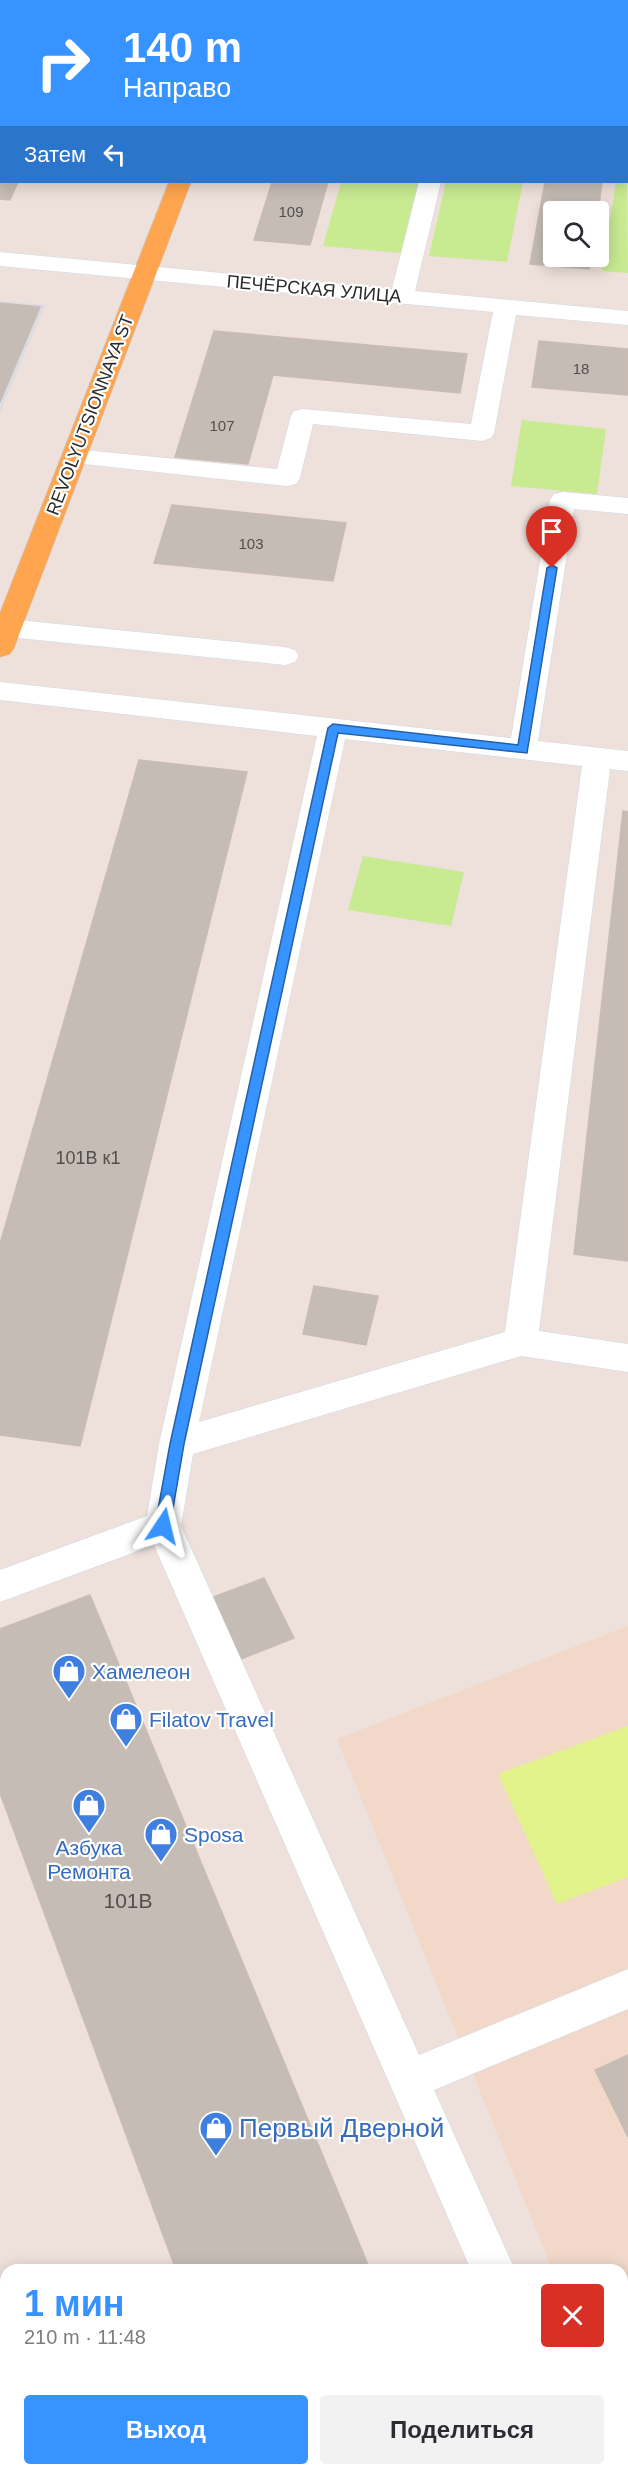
<!DOCTYPE html>
<html lang="ru">
<meta charset="utf-8">
<style>
:root{--surface:#fff;--page:#f2f2f3;--text:#2b2b33;--muted:#7c7c81;--accent:#3693ff}
body{margin:0;font-family:Helvetica,sans-serif;background:var(--page);color:var(--text);height:100vh;display:flex;flex-direction:column;font-size:22px;white-space:nowrap}
*{box-sizing:border-box;margin:0}
p{font-size:20px;color:var(--muted)}
.icon{flex:none;width:33px;height:33px;fill:none;stroke:currentColor;stroke-width:2;stroke-linecap:round;stroke-linejoin:round}
.map{position:relative;flex:1;overflow:hidden}
.details{position:absolute;left:0px;top:2264px;width:628px;height:212px;display:flex;flex-direction:column;background:var(--surface);border-radius:18px 18px 0 0;box-shadow:0 3px 15px #0003}
.details>*{flex:none}
.hud{position:absolute;left:0px;top:0px;width:628px;height:183px;box-shadow:0 3px 15px #0003;background:#3693ff;color:#fff;overflow:hidden}
.controls{position:absolute;left:543px;top:201px;display:grid;gap:12px}
.controls a{display:grid;place-items:center;width:66px;height:66px;border-radius:6px;background:var(--surface);box-shadow:0 3px 15px #0003;font-size:30px}
.pin{position:absolute;display:grid;place-items:center;width:51px;height:51px;color:#fff;margin:-62px -26px;border-radius:50% 50% 50% 0;rotate:-45deg;box-shadow:0 0 6px #0007}
.pin .icon{rotate:45deg}
.me{position:absolute;width:66px;margin:-33px;rotate:10deg;stroke-linejoin:round;filter:drop-shadow(0 0 4px #0008)}
.turn{display:flex;align-items:center;gap:21px;height:126px;padding:0 24px;font-size:27px}
.turn .icon{width:78px;height:78px;stroke-width:2.5}
.turn b{display:block;font-size:42px;line-height:51px}
.then{display:flex;align-items:center;height:57px;padding:0 24px;background:#0003;gap:12px;font-size:22px}
.round{display:grid;place-items:center;flex:none;width:63px;height:63px;border-radius:6px;background:var(--page)}
.summary{display:flex;align-items:center;justify-content:space-between;height:102px;padding:0 24px}
h1{font-size:36px;font-weight:600;line-height:45px;color:var(--accent)}
.primary-button{display:flex;gap:12px;margin-top:auto;padding:12px 24px}
.primary-button a{flex:1;height:69px;border-radius:6px;background:var(--accent);color:#fff;font-size:24px;font-weight:600;line-height:69px;text-align:center}
.primary-button a+a{background:var(--page);color:var(--text)}
.map>svg:first-child{display:block}
.industrial{fill:#dcdce5}
.education{fill:#f1d8c8}
.green{fill:#c8ea91}
.pitch{fill:#e3f38c}
.building{fill:#c5bcb6;stroke:#c9bcb4;stroke-width:1.5}
.lines{fill:none;stroke-linecap:round;stroke-linejoin:round}
.minor-casing{stroke:#d0d9e5;stroke-width:1}
.major-casing{stroke:#c3c3c3;stroke-width:1}
.minor{fill:#fff;fill-rule:evenodd}
.major{fill:#ffa54f;fill-rule:evenodd}
.route{fill:#3693ff;stroke:#2360a6;stroke-width:1.5}
.labels{text-anchor:middle;dominant-baseline:central;stroke-width:4.5;stroke-linejoin:round;paint-order:stroke}
.far-number-label{font-size:15px;fill:#514e4d}
.far-street-label{font-size:18px;fill:#2a2a2a;stroke:#fff}
.number-label{font-size:18px;fill:#514e4d}
.shop-label{font-size:21px;fill:#366cbe;stroke:#fff;text-anchor:start}
.near-number-label{font-size:21px;fill:#514e4d}
.near-shop-label{font-size:26px;fill:#366cbe;stroke:#fff;text-anchor:start}
</style>
<div class="map">
<svg width="628" height="2474" viewBox="0 0 628 2474">
<rect width="100%" height="100%" fill="#eee0db"/>
<!-- industrial -->
<polygon class="industrial" points="0,301 45,305 0,413"/>
<!-- education -->
<polygon class="education" points="628,1626 628,2334 623,2333 622,2270 552,2269 337,1739"/>
<!-- green -->
<g class="green">
<polygon points="627,165 628,273 602,271 616,182 627,182"/>
<polygon points="341,182 418,182 401,253 323,246"/>
<polygon points="446,182 523,182 507,262 429,256"/>
<polygon points="522,420 606,429 597,494 511,486"/>
<polygon points="363,856 464,872 451,926 348,910"/>
</g>
<!-- pitch -->
<polygon class="pitch" points="628,1726 628,1877 557,1904 498,1774"/>
<!-- building -->
<g class="building">
<polygon points="8,0 98,0 8,2"/>
<polygon points="2,14 2,182 18,182 10,200 0,199"/>
<polygon points="272,182 328,182 310,245 254,240"/>
<polygon points="545,182 602,182 598,212 554,212 554,256 591,256 589,269 530,264"/>
<polygon points="0,303 40,307 0,402"/>
<polygon points="214,331 467,354 460,393 273,375 248,464 175,457"/>
<polygon points="539,341 628,349 628,395 532,387"/>
<polygon points="172,505 346,523 333,581 154,563"/>
<polygon points="139,760 247,772 80,1446 0,1435 0,1244"/>
<polygon points="623,811 628,812 628,1261 574,1254"/>
<polygon points="314,1286 378,1296 366,1345 303,1334"/>
<polygon points="264,1578 294,1638 241,1659 211,1598"/>
<polygon points="90,1595 362,2250 319,2270 176,2270 0,1793 0,1629"/>
<polygon points="628,2055 628,2137 595,2070"/>
<polygon points="362,2250 370,2270 319,2270"/>
<polygon points="249,2469 453,2469 455,2474 251,2474"/>
</g>
<g class="lines">
<!-- minor casing -->
<g class="minor-casing">
<g id="minor">
<polygon points="478,0 516,0 517,2 479,2"/>
<rect x="627" y="5" width="1" height="13"/>
<polygon points="419,182 441,182 415,291 628,311 628,325 516,315 494,433 491,438 482,441 313,424 300,478 296,484 287,486 65,462 61,457 65,452 74,449 277,469 291,416 294,411 303,409 471,424 493,312 0,266 0,252 392,289"/>
<path d="M563,492L628,498V514L574,509L538,741L628,751V771L610,769L539,1331L628,1344V1372L521,1356L193,1454L181,1526L419,2055L628,1969V2009L434,2090L515,2270H471L154,1545L0,1602V1570L147,1516L159,1444L317,736L0,700V682L511,738L550,500L554,494ZM345,739L582,766L505,1332L199,1422Z"/>
<polygon points="8,619 285,647 295,650 299,656 295,662 285,665 8,637 0,635 0,621"/>
<polygon points="558,2469 604,2469 606,2474 560,2474"/>
</g>
</g>
<!-- major casing -->
<g class="major-casing">
<g id="major">
<polygon points="240,0 260,0 239,2"/>
<polygon points="169,182 191,182 14,648 10,654 0,657 0,613"/>
<polygon points="0,2352 6,2354 6,2415 0,2413"/>
<polygon points="6,2469 52,2469 54,2474 8,2474"/>
</g>
</g>
<!-- minor -->
<use href="#minor" class="minor"/>
<!-- major -->
<use href="#major" class="major"/>
</g>
<!-- route -->
<polygon class="route" points="552,565 557,568 527,753 338,733 184,1444 170,1526 168,1530 163,1532 157,1530 155,1526 170,1444 328,728 333,724 518,745 547,568"/>
<!-- icons -->
<defs>
<g id="shop-pin" transform="scale(1.725)"><path d="M0 17L-7.5 6A9.5 9.5 0 1 1 7.5 6Z" fill="#3f7fe0" stroke="#fff"/><path d="M-5-2.5h2.3a2.7 3.5 0 0 1 5.4 0H5L5.5 6h-11ZM-1.5-2.5h3a1.5 2.3 0 0 0-3 0Z" fill="#fff"/></g>
</defs>
<g fill-rule="evenodd">
<use href="#shop-pin" x="69" y="1671"/>
<use href="#shop-pin" x="126" y="1719"/>
<use href="#shop-pin" x="89" y="1805"/>
<use href="#shop-pin" x="161" y="1834"/>
<use href="#shop-pin" x="216" y="2128"/>
</g>
<g class="labels">
<!-- far-number labels -->
<g class="far-number-label">
<text x="291" y="211">109</text>
<text x="581" y="368">18</text>
<text x="222" y="425">107</text>
<text x="251" y="543">103</text>
</g>
<!-- far-street labels -->
<g class="far-street-label">
<text transform="translate(314 289) rotate(5)">ПЕЧЁРСКАЯ УЛИЦА</text>
<text transform="translate(90 415) rotate(-69)">REVOLYUTSIONNAYA ST</text>
</g>
<!-- number labels -->
<g class="number-label">
<text x="88" y="1158">101В к1</text>
</g>
<!-- shop labels -->
<g class="shop-label">
<text x="92" y="1671">Хамелеон</text>
<text x="149" y="1719">Filatov Travel</text>
<text x="184" y="1834">Sposa</text>
<text x="89" y="1847" text-anchor="middle">Азбука<tspan x="89" dy="24">Ремонта</tspan></text>
</g>
<!-- near-number labels -->
<g class="near-number-label">
<text x="128" y="1900">101В</text>
</g>
<!-- near-shop labels -->
<g class="near-shop-label">
<text x="239" y="2128">Первый Дверной</text>
</g>
</g>
</svg>
<div class="controls">
<a><svg class="icon" aria-label="search" viewBox="0 0 24 24"><circle cx="10" cy="10" r="6"/><path d="M15 15l6 6"/></svg></a>
</div>
<div class="pin" style="left:552px;top:568px;background:#d93025"><svg class="icon" aria-label="arrive" viewBox="0 0 24 24"><path d="M6 21V4h12l-3 4 3 4H6"/></svg></div>
<svg class="me" style="left:163px;top:1526px" viewBox="-20 -20 40 40"><path d="M0-17L14 15 0 8-14 15z" fill="#3693ff" stroke="#fff" stroke-width="4"/></svg>
<div class="hud">
<div class="turn"><svg class="icon" aria-label="right" viewBox="0 0 24 24"><path d="M7 20v-9h11M14 6l5 5-5 5"/></svg><div><b>140 m</b>Направо</div></div>
<div class="then">Затем<svg class="icon" aria-label="left" viewBox="0 0 24 24"><path d="M17 20v-9H6M10 6l-5 5 5 5"/></svg></div>
</div>
<section class="details">
<div class="summary"><div><h1>1 мин</h1><p>210 m · 11:48</p></div><a class="round" style="background:#d93025;color:#fff"><svg class="icon" aria-label="close" viewBox="0 0 24 24"><path d="M6 6l12 12M18 6L6 18"/></svg></a></div>
<div class="primary-button"><a>Выход</a><a>Поделиться</a></div>
</section>
</div>
